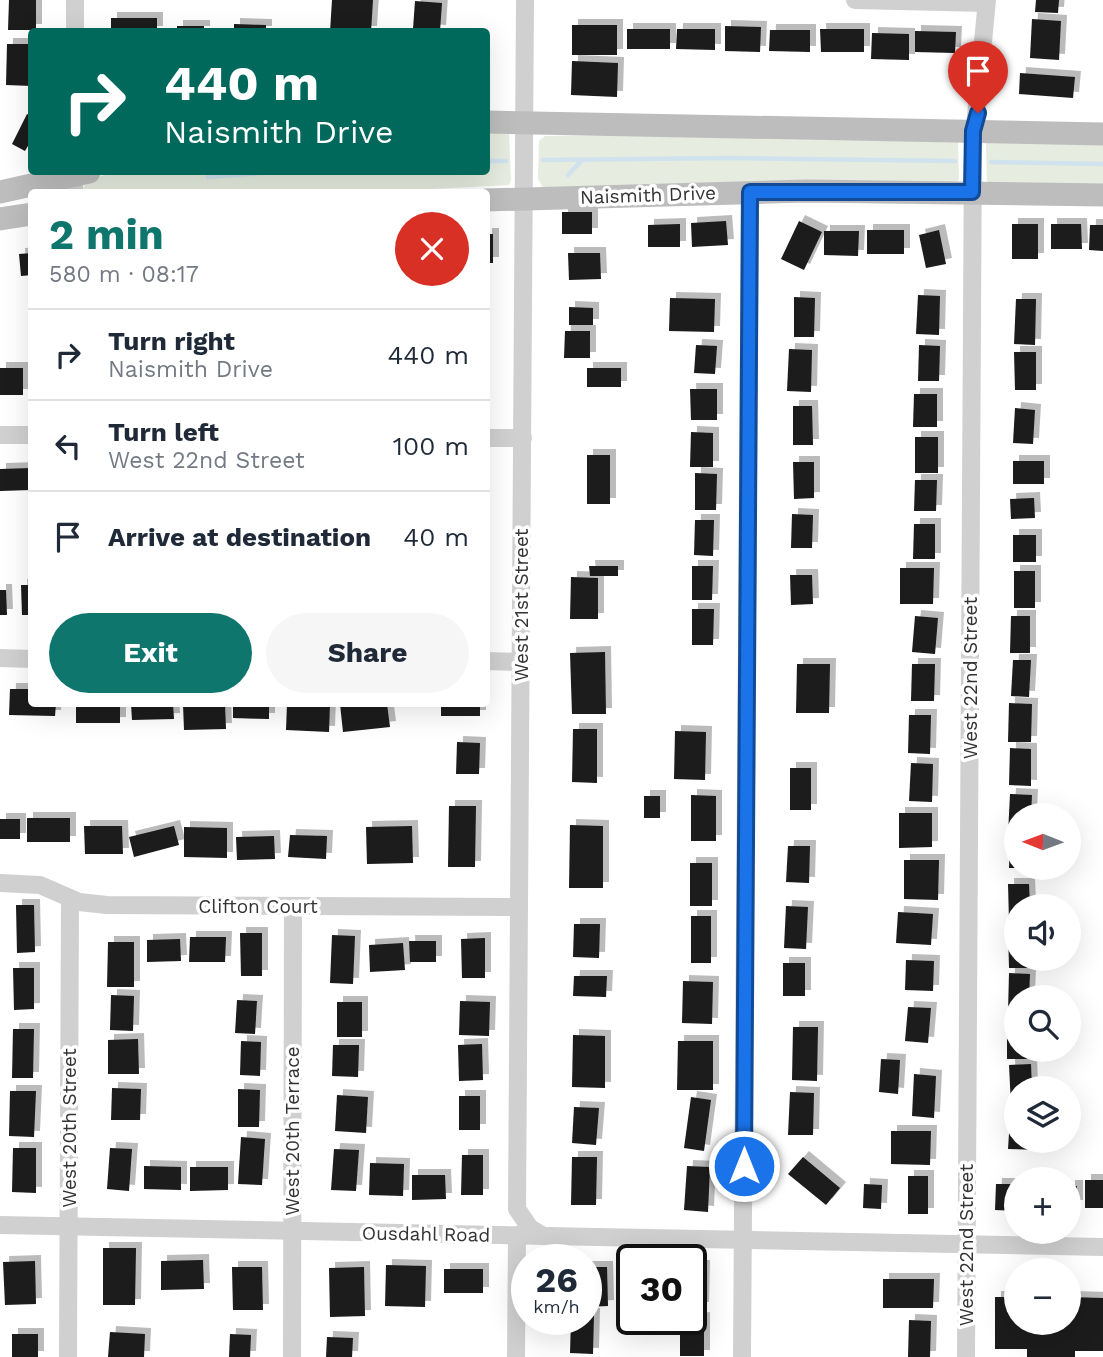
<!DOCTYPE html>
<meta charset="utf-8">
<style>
:root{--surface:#fff;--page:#f6f6f7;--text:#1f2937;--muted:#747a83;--line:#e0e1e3;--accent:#0f766e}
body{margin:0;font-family:"Work Sans",sans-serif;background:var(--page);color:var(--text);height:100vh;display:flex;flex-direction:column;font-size:26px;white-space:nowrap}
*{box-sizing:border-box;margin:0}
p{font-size:23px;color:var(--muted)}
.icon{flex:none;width:38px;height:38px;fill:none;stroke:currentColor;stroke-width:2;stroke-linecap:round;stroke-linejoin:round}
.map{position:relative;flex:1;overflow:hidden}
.sheet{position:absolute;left:28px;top:189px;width:462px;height:518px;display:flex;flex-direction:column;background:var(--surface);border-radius:7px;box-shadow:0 7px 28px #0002}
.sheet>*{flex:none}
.top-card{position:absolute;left:28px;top:28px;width:462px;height:147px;border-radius:7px;box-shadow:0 7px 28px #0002;background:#00695c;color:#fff;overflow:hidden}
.needle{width:46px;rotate:271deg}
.controls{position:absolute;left:1004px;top:803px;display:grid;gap:14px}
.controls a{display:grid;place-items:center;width:77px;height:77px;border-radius:50%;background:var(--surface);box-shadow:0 7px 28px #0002;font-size:35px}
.speed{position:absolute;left:511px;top:1244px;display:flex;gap:14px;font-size:35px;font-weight:700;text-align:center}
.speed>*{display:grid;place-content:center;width:91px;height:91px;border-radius:50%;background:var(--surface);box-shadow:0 7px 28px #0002;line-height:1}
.speed small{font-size:18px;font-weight:400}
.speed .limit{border:4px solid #111;border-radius:10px;background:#fff;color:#111}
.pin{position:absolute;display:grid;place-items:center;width:60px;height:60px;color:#fff;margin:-72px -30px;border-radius:50% 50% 50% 0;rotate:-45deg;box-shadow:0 0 7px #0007}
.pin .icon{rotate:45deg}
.me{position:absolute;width:77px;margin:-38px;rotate:0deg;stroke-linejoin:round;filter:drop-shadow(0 0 5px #0008)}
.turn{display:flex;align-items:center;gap:24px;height:147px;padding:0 21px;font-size:32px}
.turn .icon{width:91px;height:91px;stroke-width:2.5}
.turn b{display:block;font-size:49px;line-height:60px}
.round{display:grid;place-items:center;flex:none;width:74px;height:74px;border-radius:37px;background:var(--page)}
.overview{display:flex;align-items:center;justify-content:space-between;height:119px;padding:0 21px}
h1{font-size:42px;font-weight:700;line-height:52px;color:var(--accent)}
.button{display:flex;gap:14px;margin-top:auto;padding:14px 21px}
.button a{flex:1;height:80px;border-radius:42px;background:var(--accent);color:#fff;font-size:28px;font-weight:700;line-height:80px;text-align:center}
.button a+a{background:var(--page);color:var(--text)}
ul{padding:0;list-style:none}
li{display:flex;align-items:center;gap:21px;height:91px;padding:0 21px;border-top:2px solid var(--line)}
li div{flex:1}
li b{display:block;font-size:26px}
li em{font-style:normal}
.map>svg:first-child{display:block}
.green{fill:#e6ecdf}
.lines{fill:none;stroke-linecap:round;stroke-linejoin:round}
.stream{stroke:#cfe2ee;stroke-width:4.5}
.building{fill:#1a1a1a;filter:url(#shadow)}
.street{stroke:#d0d0d0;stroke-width:18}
.secondary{stroke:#bdbdbd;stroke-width:23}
.route-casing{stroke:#114b97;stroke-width:18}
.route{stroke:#1a73e8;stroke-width:12}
.labels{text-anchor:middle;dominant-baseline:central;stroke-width:7;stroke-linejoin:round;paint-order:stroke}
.street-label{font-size:19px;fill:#333;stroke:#fff}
</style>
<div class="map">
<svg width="1103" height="1357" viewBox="0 0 1103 1357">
<defs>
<filter id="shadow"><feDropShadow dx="6" dy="-6" stdDeviation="0" flood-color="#0004"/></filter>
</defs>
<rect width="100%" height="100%" fill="#fff"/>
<!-- green -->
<g class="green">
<path d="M487,129L505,131L509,134L511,180L509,185L431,189L421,192H82C86,175 108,175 123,172H486Z"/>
<polygon points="626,135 958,140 959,179 957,183 543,188 538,179 539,141 545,136"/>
<polygon points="1103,140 1103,188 987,183 986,143"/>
</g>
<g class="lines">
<!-- stream -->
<g class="stream">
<polyline points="543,160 731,158 955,161"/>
<polyline points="486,161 506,161"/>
<polyline points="991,162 1103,164"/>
<polyline points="568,175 582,160"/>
<polyline points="208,177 276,172"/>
</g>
</g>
<!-- building -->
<g class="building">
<polygon points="9,0 36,0 36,30 8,30"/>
<polygon points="332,0 373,0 371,32 330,32"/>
<polygon points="1036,0 1059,0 1058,13 1035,12"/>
<polygon points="415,1 442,3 440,31 413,29"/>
<rect x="111" y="18" width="46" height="14"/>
<polygon points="1032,19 1061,21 1059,60 1030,58"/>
<polygon points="234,24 266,25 266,32 234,32"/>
<rect x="572" y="25" width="45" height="30"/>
<rect x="177" y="26" width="27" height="6"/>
<polygon points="725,26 761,27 760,52 725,51"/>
<rect x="627" y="29" width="43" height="20"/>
<polygon points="677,29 715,29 715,50 676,49"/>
<polygon points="820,29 864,29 864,52 821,52"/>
<polygon points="770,30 810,30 810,52 769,51"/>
<polygon points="915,31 956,32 955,53 915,52"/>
<polygon points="872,33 909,34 909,60 871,59"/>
<polygon points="7,44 32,44 32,86 6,85"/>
<polygon points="572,61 618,63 617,97 571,95"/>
<polygon points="1020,73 1075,77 1073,98 1019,94"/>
<polygon points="27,114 32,116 32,139 25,151 12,144"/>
<rect x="562" y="212" width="30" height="22"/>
<polygon points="726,221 728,245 692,247 691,223"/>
<polygon points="799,221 822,232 804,270 781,259"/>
<polygon points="680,224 680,247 648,247 648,225"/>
<rect x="1012" y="224" width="26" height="35"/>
<polygon points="1051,224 1081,224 1082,249 1051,249"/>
<polygon points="1090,225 1103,225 1103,251 1089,250"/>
<rect x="867" y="230" width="37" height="24"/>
<polygon points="939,230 946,264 926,268 919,235"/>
<polygon points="824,231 859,231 858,256 824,255"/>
<rect x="486" y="234" width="7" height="29"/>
<polygon points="32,253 32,275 21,276 19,254"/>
<polygon points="568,253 600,253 601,279 569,280"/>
<polygon points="918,295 940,296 939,335 916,334"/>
<polygon points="794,297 815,298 814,337 794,337"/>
<polygon points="670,298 715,299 714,332 669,331"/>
<polygon points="1016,299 1036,299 1035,345 1014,344"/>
<polygon points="569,307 593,308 593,325 569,325"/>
<polygon points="565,331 590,331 590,358 564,358"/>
<polygon points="696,345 717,346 715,374 694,373"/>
<polygon points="919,345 940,346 939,381 918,381"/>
<polygon points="789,349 812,350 811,392 787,391"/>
<polygon points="1014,352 1036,352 1036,390 1015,390"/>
<rect x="0" y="368" width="23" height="27"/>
<rect x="587" y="368" width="34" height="19"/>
<polygon points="690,389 717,389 717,420 691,420"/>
<polygon points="914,394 937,394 937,427 913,427"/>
<polygon points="793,406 812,406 813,445 793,445"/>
<polygon points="1015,408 1035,410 1033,444 1013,443"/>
<polygon points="691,432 713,433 713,467 690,467"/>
<rect x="915" y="437" width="23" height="36"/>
<rect x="587" y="455" width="23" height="49"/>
<rect x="1013" y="461" width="31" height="23"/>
<polygon points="793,462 814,462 814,498 794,499"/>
<polygon points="31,468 31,490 0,491 0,469"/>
<polygon points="695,473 717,474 716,510 695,510"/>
<polygon points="915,480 937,480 936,511 914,511"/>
<polygon points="1034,498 1035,518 1011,519 1010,499"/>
<polygon points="792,514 813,515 812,548 791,548"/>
<polygon points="695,520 714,520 713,556 694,555"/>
<polygon points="914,524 935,524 935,559 913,559"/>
<rect x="1013" y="535" width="23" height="27"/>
<polygon points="589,566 618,566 618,576 590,576"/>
<polygon points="692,566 713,566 712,600 692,600"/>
<polygon points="900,568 934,568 933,604 900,604"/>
<rect x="1014" y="571" width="21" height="37"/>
<polygon points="790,575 812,575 813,604 791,605"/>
<polygon points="571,577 598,578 598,619 570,619"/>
<polygon points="21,585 32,585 32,615 22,615"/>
<polygon points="0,590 6,590 7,615 0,615"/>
<polygon points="692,609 714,609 713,645 692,645"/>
<polygon points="915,616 938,618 935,654 912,652"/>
<polygon points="1011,616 1030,616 1030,653 1010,653"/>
<polygon points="605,652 606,714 572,714 570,653"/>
<polygon points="1013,660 1031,660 1029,697 1011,696"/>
<polygon points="797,664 830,664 829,713 796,713"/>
<polygon points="912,664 935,664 934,701 911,701"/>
<polygon points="10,689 32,689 32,704 56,704 55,716 9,715"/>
<polygon points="1009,703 1032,704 1031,742 1008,742"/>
<rect x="76" y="704" width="44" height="19"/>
<polygon points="131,704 173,704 174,719 132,720"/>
<polygon points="183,704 225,704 226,729 184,730"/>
<polygon points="233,704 269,704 269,719 233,718"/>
<polygon points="287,704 330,704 329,732 286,730"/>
<polygon points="340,704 387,704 390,727 343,732"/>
<rect x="441" y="704" width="39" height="12"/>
<polygon points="909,715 931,715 930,754 908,753"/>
<polygon points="573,729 597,729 597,783 572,782"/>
<polygon points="675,731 706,732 705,780 674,779"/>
<polygon points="457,742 480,743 479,774 456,774"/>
<polygon points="1010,748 1031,749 1031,786 1009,785"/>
<polygon points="911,763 933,764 932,802 909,801"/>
<rect x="790" y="768" width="21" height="42"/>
<polygon points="1010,794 1032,795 1031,816 1017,816 1017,835 1008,834"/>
<polygon points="691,795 716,796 716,841 691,841"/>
<rect x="644" y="796" width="16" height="22"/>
<polygon points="449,806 476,806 475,867 448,867"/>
<polygon points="899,813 932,813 932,847 899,848"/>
<rect x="27" y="818" width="43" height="24"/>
<rect x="0" y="819" width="20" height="20"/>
<polygon points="570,825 603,826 603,888 569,888"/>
<polygon points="84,826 122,826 123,854 85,854"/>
<polygon points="174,826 179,845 134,857 129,837"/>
<polygon points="412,826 413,863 367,864 366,827"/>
<polygon points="184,827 227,828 227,858 184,857"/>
<polygon points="290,835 327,836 326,859 288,857"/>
<polygon points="274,836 275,859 237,860 236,837"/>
<polygon points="1010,840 1017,840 1017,868 1009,868"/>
<polygon points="788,846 810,846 809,883 786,882"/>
<polygon points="904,860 939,860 938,900 904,899"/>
<rect x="690" y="863" width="22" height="43"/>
<polygon points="1008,884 1029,884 1030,906 1017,906 1017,921 1009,921"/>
<polygon points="16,905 34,905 35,952 17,953"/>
<polygon points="786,906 808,907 806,949 784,948"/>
<polygon points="898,912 933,914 931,945 896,943"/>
<rect x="691" y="916" width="20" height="47"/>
<polygon points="574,924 600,924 599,958 573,957"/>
<polygon points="1008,928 1017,928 1017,959 1032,959 1032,968 1009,968"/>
<polygon points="240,933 262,933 262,976 241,976"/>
<polygon points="332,935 355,936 353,984 330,983"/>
<polygon points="190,937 226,937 225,962 189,962"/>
<polygon points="485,938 485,978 462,978 461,939"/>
<polygon points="180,939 181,961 147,962 147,940"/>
<polygon points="409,941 436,941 436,962 410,962"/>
<polygon points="108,942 134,942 134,987 107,987"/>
<polygon points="403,943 405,970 370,972 369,945"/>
<polygon points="906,960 934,961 933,991 905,990"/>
<rect x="783" y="963" width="22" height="33"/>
<polygon points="13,968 34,968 34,1009 14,1010"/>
<polygon points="1009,973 1030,974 1029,998 1017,998 1017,1012 1008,1012"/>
<polygon points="574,976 607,976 606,997 573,996"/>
<polygon points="683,981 713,982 712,1024 682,1023"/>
<polygon points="111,995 134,996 133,1031 110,1030"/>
<polygon points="237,1000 257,1001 255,1034 235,1033"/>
<polygon points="460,1001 490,1002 489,1036 459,1035"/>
<rect x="337" y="1002" width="25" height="35"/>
<polygon points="908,1007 931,1008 928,1043 905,1041"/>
<polygon points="1007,1018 1017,1018 1017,1050 1030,1050 1030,1059 1007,1059"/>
<polygon points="793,1027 818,1027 817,1081 792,1080"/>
<polygon points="13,1029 34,1029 33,1078 12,1078"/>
<polygon points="573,1035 605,1036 605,1088 572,1087"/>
<polygon points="138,1039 139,1074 108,1074 108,1040"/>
<polygon points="241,1041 261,1042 260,1076 240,1075"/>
<polygon points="678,1041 713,1041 713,1090 677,1090"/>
<polygon points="482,1044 483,1080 459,1081 458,1045"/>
<polygon points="333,1045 359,1045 358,1077 332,1076"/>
<polygon points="881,1059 900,1060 898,1094 879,1092"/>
<polygon points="1031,1064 1032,1088 1017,1088 1017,1106 1011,1106 1009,1065"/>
<polygon points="914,1074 936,1076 934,1118 912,1116"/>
<polygon points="112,1088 141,1089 140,1120 111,1120"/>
<polygon points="238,1089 260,1090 259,1127 238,1127"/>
<polygon points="10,1091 36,1091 34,1137 9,1136"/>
<polygon points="790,1092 814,1093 813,1135 788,1135"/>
<polygon points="337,1095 368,1097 366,1133 335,1131"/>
<rect x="459" y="1096" width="21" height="34"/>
<polygon points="691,1097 711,1100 704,1151 684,1148"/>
<polygon points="574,1107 599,1108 596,1145 572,1143"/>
<polygon points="1010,1118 1017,1118 1017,1141 1040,1141 1040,1150 1008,1149"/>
<polygon points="891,1131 931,1131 930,1165 891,1164"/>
<polygon points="241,1137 265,1139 262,1185 238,1184"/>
<polygon points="13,1148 36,1148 36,1193 12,1192"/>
<polygon points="110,1148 132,1149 129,1191 107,1189"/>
<polygon points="334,1149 359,1150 356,1191 331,1190"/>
<polygon points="462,1155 483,1155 483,1195 461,1195"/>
<polygon points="572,1157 597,1157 596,1205 571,1205"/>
<polygon points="803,1157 840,1188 826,1205 788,1174"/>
<polygon points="370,1163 404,1164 403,1196 369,1195"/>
<polygon points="144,1166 181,1167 181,1190 144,1189"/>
<polygon points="687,1166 710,1167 708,1212 684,1210"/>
<polygon points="190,1167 228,1167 228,1190 190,1191"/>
<polygon points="412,1175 445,1175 446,1199 412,1200"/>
<rect x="908" y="1176" width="20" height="38"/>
<rect x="1085" y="1180" width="18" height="28"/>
<polygon points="864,1184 882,1185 881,1209 863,1208"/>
<polygon points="996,1184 1017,1184 1017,1211 995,1210"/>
<rect x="1069" y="1186" width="8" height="20"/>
<polygon points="103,1248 136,1248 135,1305 103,1305"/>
<polygon points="203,1260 204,1289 161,1290 161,1261"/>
<polygon points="35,1261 36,1304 5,1305 3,1262"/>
<polygon points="386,1265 426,1266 425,1307 385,1306"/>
<polygon points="691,1266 704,1266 703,1308 691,1308"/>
<polygon points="232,1267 262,1267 263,1310 233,1310"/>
<polygon points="364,1267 365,1316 330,1317 329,1268"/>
<polygon points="586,1267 607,1267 608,1306 586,1307"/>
<rect x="444" y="1269" width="39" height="24"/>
<polygon points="883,1279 934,1279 933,1308 883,1308"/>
<polygon points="995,1297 1017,1297 1017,1323 1069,1323 1069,1297 1103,1298 1103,1351 1075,1351 1075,1357 1027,1357 1027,1349 995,1349"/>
<polygon points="586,1313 594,1314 593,1354 570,1353 571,1320 586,1320"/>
<polygon points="704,1318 704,1356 680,1356 680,1320"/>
<polygon points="909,1320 931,1321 930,1357 908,1357"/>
<polygon points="110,1332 145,1334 144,1357 108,1357"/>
<rect x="12" y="1334" width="26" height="23"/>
<polygon points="230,1334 251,1335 250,1357 229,1357"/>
<polygon points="327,1337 353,1338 352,1357 326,1357"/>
</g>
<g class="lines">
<!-- street -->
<g class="street">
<polyline points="525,0 517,1209 530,1228 543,1236"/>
<polyline points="855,0 986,3"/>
<polyline points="75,32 75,0"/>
<polyline points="74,192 74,172"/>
<polyline points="0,435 32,435"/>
<polyline points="486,438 523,438"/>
<polyline points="0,658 32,659"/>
<polyline points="486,661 521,662"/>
<polyline points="0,883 40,885 79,902 107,905 519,907"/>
<polyline points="0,1225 1103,1247"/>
<polyline points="68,1357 70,899"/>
<polyline points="292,1357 293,906"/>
<polyline points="516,1357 517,1235"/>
<polyline points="742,1357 750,192"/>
<polyline points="966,1357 973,147 987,0"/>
</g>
<!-- secondary -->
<g class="secondary">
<polyline points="486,122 1103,134"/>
<polyline points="0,192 89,172"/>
<polyline points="486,200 806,191 1103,195"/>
<polyline points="0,219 32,214"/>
</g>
</g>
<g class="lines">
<!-- route casing -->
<g class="route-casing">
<polyline id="route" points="744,1166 750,192 972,192 973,131 978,113"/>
</g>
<!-- route -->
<use href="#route" class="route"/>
</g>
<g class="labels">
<!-- street labels -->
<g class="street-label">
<text transform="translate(648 195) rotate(-2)">Naismith Drive</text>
<text transform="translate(521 605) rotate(-90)">West 21st Street</text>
<text transform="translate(970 678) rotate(-90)">West 22nd Street</text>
<text x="258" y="906">Clifton Court</text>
<text transform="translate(69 1128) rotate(-90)">West 20th Street</text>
<text transform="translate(292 1131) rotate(-90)">West 20th Terrace</text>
<text transform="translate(426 1234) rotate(1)">Ousdahl Road</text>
<text transform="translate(966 1245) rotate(-90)">West 22nd Street</text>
</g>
</g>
</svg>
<div class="controls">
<a><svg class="needle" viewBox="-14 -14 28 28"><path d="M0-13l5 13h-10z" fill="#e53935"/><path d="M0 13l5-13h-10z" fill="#747a83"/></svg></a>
<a><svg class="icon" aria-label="sound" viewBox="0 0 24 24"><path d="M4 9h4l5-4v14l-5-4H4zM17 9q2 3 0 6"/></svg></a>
<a><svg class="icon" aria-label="search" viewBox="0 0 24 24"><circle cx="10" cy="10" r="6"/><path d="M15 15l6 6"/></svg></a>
<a><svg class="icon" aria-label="layers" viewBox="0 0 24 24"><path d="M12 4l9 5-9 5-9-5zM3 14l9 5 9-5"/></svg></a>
<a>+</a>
<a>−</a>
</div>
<div class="speed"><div>26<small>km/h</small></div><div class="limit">30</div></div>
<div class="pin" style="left:978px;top:113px;background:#d93025"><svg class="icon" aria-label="arrive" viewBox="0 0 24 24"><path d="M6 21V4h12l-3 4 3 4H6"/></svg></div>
<svg class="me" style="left:744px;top:1166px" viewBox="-20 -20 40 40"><circle r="17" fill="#1a73e8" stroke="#fff" stroke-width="3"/><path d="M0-11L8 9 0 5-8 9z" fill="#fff"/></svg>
<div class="top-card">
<div class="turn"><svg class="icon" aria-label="right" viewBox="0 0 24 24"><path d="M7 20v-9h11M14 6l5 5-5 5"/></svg><div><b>440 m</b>Naismith Drive</div></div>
</div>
<section class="sheet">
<div class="overview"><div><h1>2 min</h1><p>580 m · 08:17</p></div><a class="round" style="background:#d93025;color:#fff"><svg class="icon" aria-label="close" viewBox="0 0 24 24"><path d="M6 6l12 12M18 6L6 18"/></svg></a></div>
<ul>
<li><svg class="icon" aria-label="right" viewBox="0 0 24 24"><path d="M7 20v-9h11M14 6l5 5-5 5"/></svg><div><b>Turn right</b><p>Naismith Drive</p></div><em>440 m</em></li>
<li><svg class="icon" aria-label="left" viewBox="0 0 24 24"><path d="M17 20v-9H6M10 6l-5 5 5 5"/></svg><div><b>Turn left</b><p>West 22nd Street</p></div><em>100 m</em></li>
<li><svg class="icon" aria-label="arrive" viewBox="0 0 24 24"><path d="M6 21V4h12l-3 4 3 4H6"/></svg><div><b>Arrive at destination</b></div><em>40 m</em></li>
</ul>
<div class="button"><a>Exit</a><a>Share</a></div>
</section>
</div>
